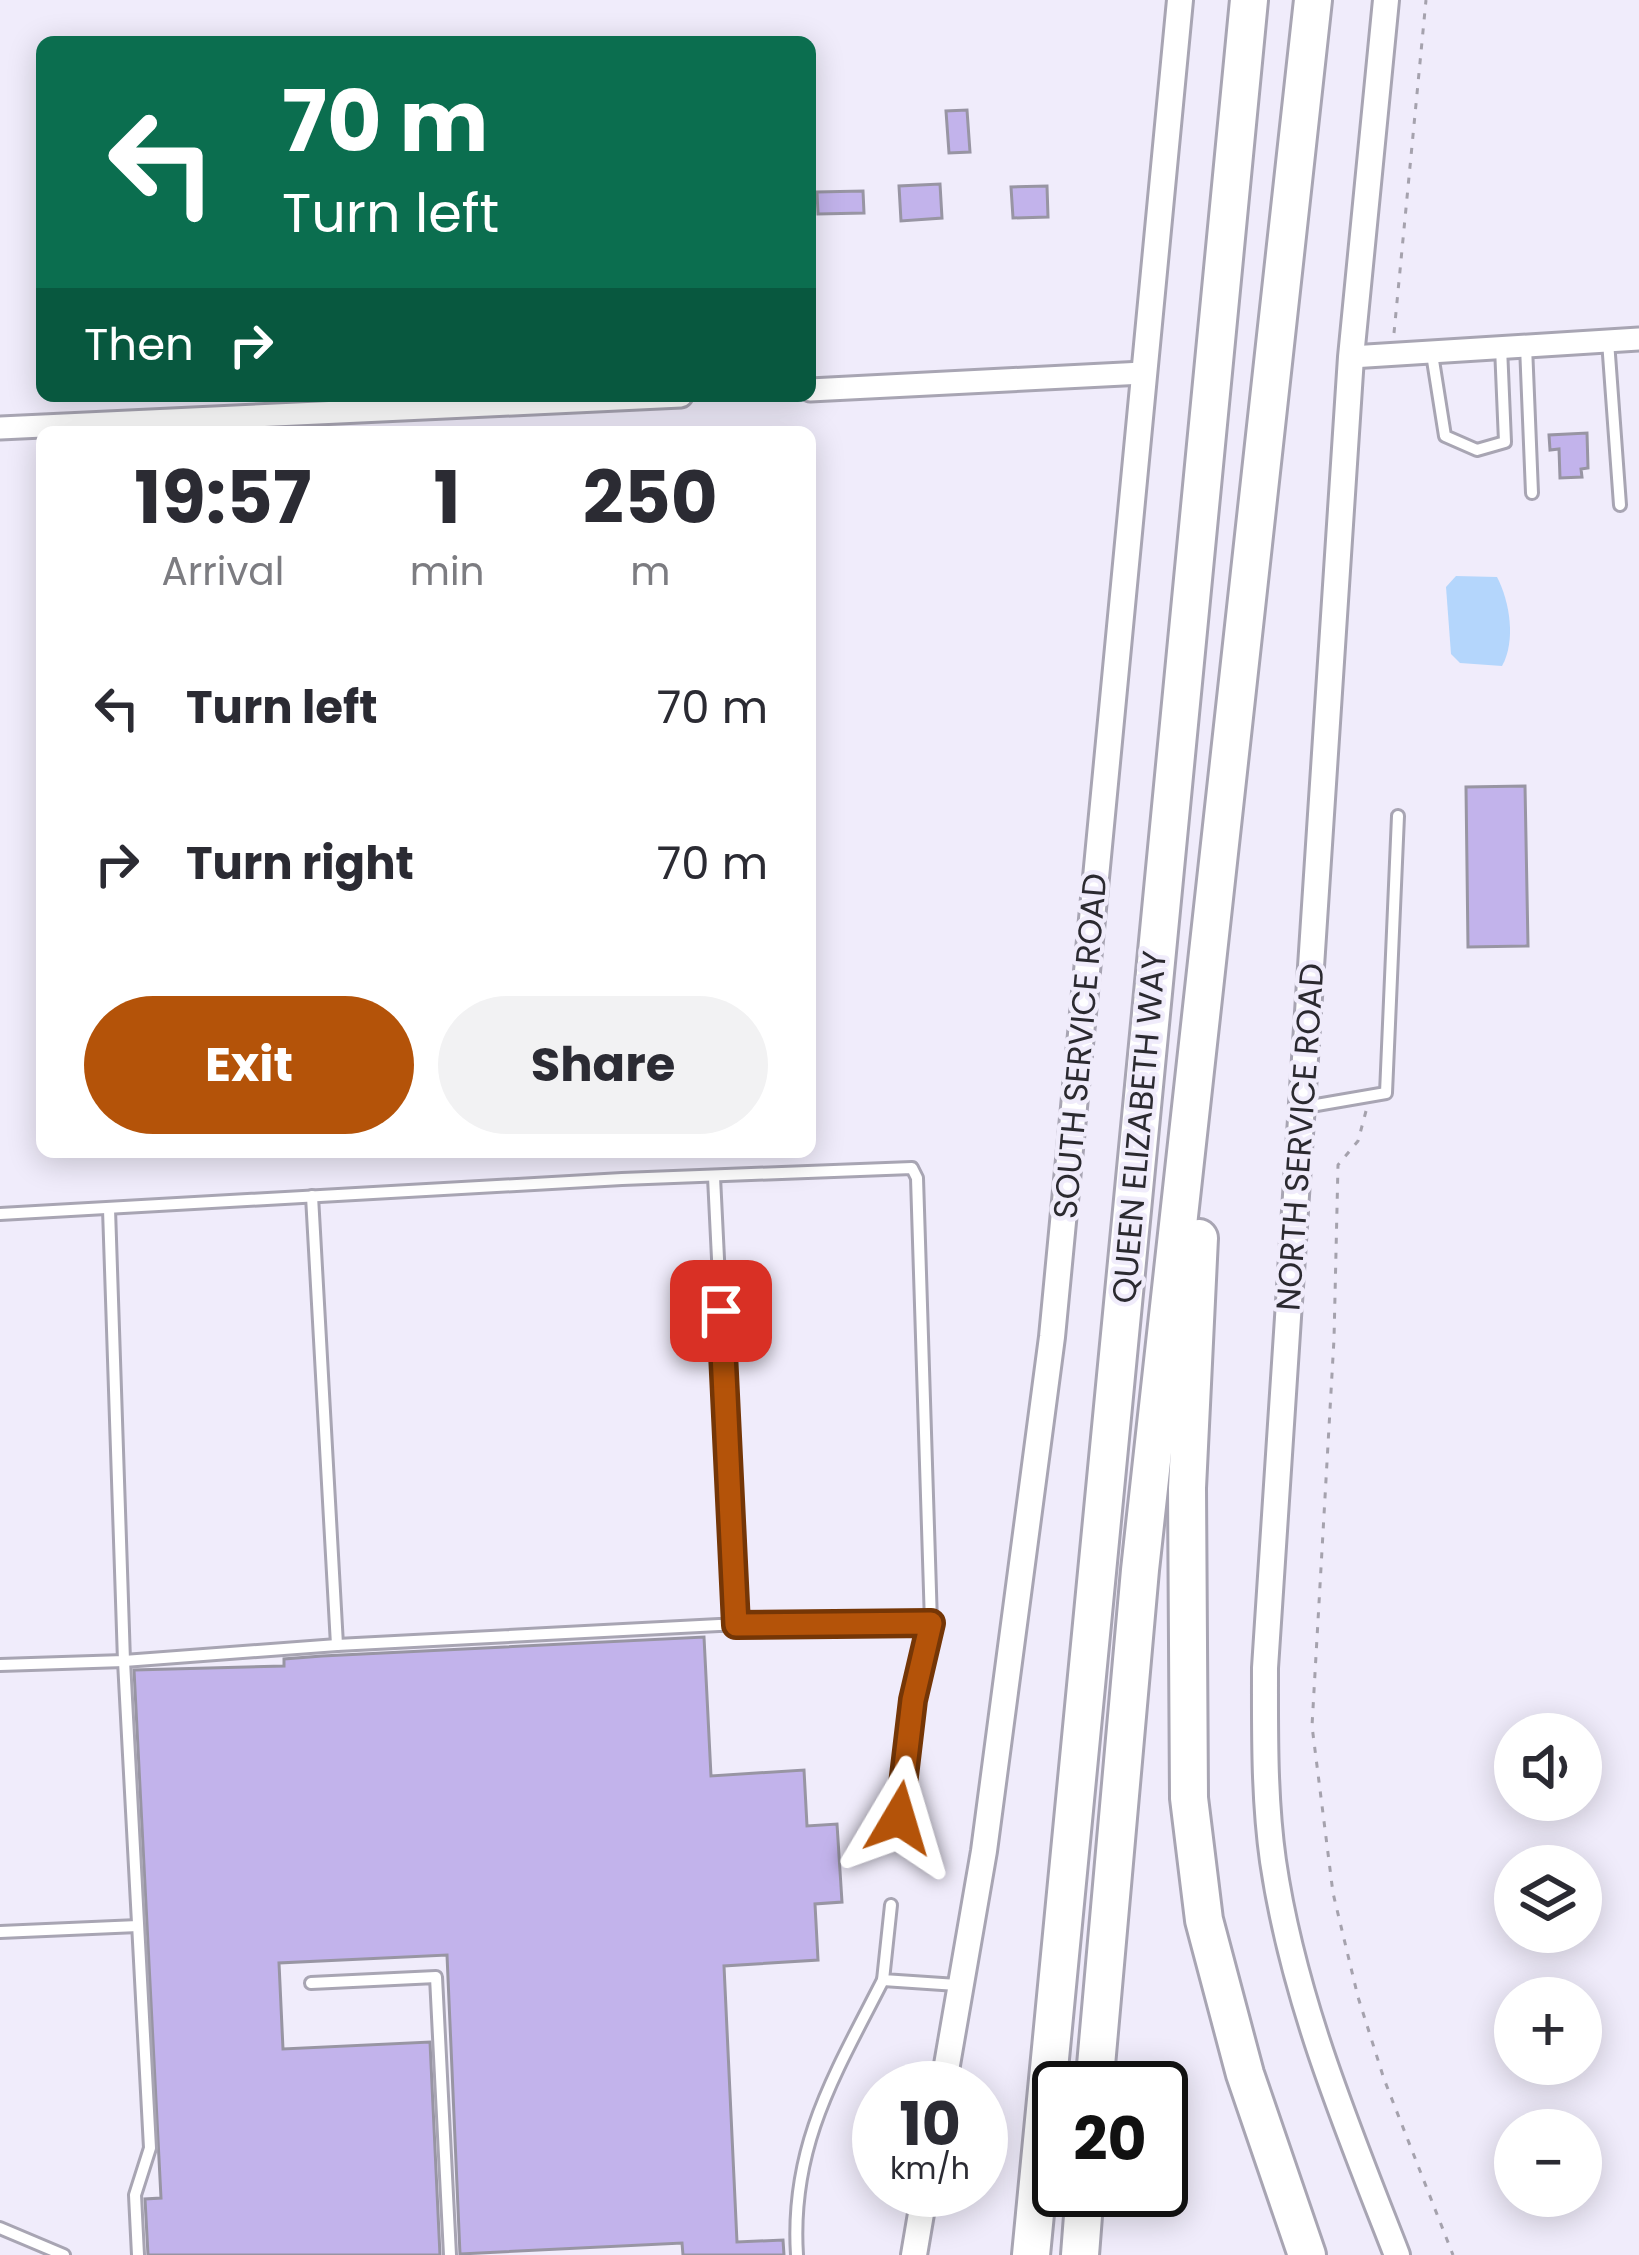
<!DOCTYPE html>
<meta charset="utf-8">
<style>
:root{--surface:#fff;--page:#f2f2f3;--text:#2b2b33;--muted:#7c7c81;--accent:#b45309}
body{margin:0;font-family:Poppins,sans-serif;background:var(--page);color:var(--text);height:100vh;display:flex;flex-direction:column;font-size:45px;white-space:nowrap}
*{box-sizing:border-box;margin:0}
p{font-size:39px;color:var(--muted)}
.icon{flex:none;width:66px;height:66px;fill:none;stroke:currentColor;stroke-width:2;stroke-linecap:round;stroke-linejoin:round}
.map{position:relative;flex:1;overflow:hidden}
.panel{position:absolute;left:36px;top:426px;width:780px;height:732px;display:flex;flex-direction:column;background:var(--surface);border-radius:18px;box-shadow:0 6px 30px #0003}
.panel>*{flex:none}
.guide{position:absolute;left:36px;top:36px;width:780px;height:366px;border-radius:18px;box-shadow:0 6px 30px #0003;background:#0b6e4f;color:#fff;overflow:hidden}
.fabs{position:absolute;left:1494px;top:1713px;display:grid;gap:24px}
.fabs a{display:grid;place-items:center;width:108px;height:108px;border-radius:50%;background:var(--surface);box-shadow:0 6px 30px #0003;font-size:60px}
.speed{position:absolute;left:852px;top:2061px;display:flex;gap:24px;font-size:60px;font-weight:700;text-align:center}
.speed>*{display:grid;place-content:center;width:156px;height:156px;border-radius:50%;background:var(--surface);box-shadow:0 6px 30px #0003;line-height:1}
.speed small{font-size:30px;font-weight:400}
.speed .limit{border:6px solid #111;border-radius:18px;background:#fff;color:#111}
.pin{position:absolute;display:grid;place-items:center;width:102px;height:102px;color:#fff;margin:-51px;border-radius:24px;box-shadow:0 6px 18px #0006}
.me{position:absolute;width:132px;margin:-66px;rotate:7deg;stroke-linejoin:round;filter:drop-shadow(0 0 9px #0008)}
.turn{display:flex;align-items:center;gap:42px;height:252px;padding:0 48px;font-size:54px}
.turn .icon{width:156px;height:156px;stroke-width:2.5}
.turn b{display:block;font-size:84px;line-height:102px}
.then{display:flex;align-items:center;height:114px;padding:0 48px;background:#0003;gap:24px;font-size:45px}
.eta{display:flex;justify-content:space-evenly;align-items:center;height:204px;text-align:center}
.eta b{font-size:72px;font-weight:700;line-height:84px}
.button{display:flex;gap:24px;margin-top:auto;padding:24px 48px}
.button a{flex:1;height:138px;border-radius:72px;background:var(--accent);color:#fff;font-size:48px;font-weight:700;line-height:138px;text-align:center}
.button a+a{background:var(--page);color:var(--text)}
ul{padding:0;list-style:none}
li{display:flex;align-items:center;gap:36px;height:156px;padding:0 48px}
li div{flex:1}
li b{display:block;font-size:45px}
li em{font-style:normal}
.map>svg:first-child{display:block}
.water{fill:#b4d6fc}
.building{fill:#c2b3eb;stroke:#9895a3;stroke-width:3}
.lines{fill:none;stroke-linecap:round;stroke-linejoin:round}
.service-casing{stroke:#a8a5b3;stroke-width:16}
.minor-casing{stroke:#a8a5b3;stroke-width:27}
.tertiary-casing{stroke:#a8a5b3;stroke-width:30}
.motorway-casing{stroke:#a8a5b3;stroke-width:42}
.path{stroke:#a5a2ad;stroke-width:3;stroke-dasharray:6 9;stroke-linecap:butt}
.service{stroke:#fff;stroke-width:10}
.minor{stroke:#fff;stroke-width:21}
.tertiary{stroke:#fff;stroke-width:24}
.motorway{stroke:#fff;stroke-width:36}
.route-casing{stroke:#753606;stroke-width:30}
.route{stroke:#b45309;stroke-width:21}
.labels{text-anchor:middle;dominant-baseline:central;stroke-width:9;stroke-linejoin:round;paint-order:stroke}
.street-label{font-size:33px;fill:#2b2a30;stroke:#f0ecfb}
</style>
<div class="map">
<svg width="1639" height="2255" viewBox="0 0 1639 2255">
<rect width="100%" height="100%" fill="#f0ecfb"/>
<!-- water -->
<path class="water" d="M1456,576L1497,577C1510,602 1516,641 1502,666L1460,663L1451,654L1446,587Z"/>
<!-- building -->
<g class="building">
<polygon points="967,110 970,152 949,153 946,111"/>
<polygon points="940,184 942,218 901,221 899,186"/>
<polygon points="1047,186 1048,217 1013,218 1011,187"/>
<polygon points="863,191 864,213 818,214 817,192"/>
<polygon points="1587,433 1588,468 1581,469 1582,477 1560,478 1559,449 1550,450 1549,435"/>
<polygon points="1525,786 1528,946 1468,947 1466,787"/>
<polygon points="704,1637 711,1776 804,1770 807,1826 837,1824 842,1902 815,1904 818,1960 724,1966 737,2242 783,2240 784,2255 683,2255 682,2243 460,2254 447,1955 279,1963 283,2049 430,2042 440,2255 148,2255 145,2199 161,2198 134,1670 284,1666 284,1659 322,1656"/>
</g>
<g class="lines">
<!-- service casing -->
<g class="service-casing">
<g id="service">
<polyline points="1608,341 1620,505"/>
<polyline points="1526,346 1532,493"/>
<polyline points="1432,354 1445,436 1477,450 1505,442 1501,347"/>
<polyline points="1305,1107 1386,1093 1398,816"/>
<polyline points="714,1177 736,1625"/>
<polyline points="312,1196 337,1645"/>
<polyline points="109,1209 124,1661 150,2148 135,2195 138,2255"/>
<polyline points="0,1214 622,1179 912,1168 917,1178 931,1623 913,1700 899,1818"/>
<polyline points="0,1665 124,1661 337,1645 719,1625 931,1623"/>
<polyline points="891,1905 883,1980 957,1985"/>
<polyline points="0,1932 138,1926"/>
<polyline points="311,1983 436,1977 450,2255"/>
<polyline points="0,2228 64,2255"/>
<path d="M797,2255C790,2146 835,2074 883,1980"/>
</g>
</g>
<!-- minor casing -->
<g class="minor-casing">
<g id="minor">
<polyline points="1351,357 1639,339"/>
<polyline points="810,390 1143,373"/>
<polyline points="0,428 681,396"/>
</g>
</g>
<!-- tertiary casing -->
<g class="tertiary-casing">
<g id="tertiary">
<path d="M1386,0L1351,357L1265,1668C1265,1732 1264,1797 1273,1861C1293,1998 1347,2127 1397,2255"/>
<polyline points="943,2088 984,1851 1052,1337 1180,0"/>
<polyline points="914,2255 925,2190"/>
</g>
</g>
<!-- motorway casing -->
<g class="motorway-casing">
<g id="motorway">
<polyline points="1199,1238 1187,1488 1189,1798 1204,1920 1245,2074 1307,2255"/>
<polyline points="1094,2088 1140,1570 1313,0"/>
<polyline points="1031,2255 1249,0"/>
<polyline points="1080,2255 1085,2190"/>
</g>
</g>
<!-- path -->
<g class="path">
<polyline points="1394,333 1426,0"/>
<polyline points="1366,1111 1358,1141 1338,1165 1334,1339 1312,1726 1333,1893 1358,1997 1384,2079 1453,2255"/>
</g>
<!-- service -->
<use href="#service" class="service"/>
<!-- minor -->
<use href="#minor" class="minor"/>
<!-- tertiary -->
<use href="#tertiary" class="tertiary"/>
<!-- motorway -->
<use href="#motorway" class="motorway"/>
</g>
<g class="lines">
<!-- route casing -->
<g class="route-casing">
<polyline id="route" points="721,1311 736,1625 931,1623 913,1700 899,1818"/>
</g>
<!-- route -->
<use href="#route" class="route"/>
</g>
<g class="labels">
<!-- street labels -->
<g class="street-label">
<text transform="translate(1080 1046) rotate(-85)">SOUTH SERVICE ROAD</text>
<text transform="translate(1139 1127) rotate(-85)">QUEEN ELIZABETH WAY</text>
<text transform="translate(1300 1137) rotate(-86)">NORTH SERVICE ROAD</text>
</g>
</g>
</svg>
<div class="fabs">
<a><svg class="icon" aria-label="sound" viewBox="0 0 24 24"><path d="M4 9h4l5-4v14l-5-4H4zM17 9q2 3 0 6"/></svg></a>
<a><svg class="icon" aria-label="layers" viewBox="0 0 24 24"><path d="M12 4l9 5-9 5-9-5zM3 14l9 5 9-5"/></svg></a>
<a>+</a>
<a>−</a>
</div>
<div class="speed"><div>10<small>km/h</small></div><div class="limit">20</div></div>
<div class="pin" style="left:721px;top:1311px;background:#d93025"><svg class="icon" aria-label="arrive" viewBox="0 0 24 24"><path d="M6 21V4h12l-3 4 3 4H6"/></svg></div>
<svg class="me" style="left:899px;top:1818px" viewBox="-20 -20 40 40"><path d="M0-17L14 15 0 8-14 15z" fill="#b45309" stroke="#fff" stroke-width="4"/></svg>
<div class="guide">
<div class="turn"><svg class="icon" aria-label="left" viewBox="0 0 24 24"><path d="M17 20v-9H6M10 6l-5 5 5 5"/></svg><div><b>70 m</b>Turn left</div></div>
<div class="then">Then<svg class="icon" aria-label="right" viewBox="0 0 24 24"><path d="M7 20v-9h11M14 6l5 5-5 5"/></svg></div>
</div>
<section class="panel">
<div class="eta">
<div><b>19:57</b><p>Arrival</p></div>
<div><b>1</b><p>min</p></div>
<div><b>250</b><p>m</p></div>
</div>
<ul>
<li><svg class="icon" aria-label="left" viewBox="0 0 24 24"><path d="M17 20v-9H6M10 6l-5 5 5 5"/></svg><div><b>Turn left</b></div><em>70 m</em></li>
<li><svg class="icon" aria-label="right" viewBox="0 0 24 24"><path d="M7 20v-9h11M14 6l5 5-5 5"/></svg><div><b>Turn right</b></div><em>70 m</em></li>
</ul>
<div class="button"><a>Exit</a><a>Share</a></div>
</section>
</div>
